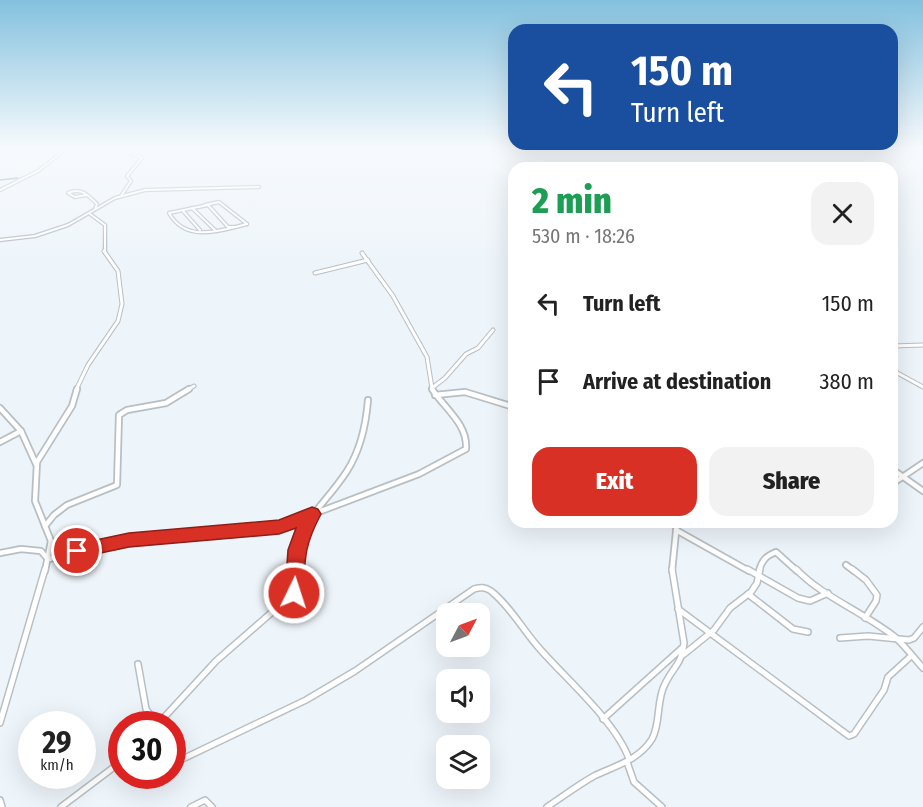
<!DOCTYPE html>
<meta charset="utf-8">
<style>
:root{--surface:#fff;--page:#f2f2f2;--text:#222;--muted:#767676;--accent:#d93025}
body{margin:0;font-family:"Fira Sans Condensed",sans-serif;background:var(--page);color:var(--text);height:100vh;display:flex;flex-direction:column;font-size:22px;white-space:nowrap}
*{box-sizing:border-box;margin:0}
p{font-size:20px;color:var(--muted)}
.icon{flex:none;width:33px;height:33px;fill:none;stroke:currentColor;stroke-width:2;stroke-linecap:round;stroke-linejoin:round}
.map{position:relative;flex:1;overflow:hidden}
.side{position:absolute;left:508px;top:162px;width:390px;height:366px;display:flex;flex-direction:column;background:var(--surface);border-radius:18px;box-shadow:0 6px 24px #0002}
.side>*{flex:none}
.top-card{position:absolute;left:508px;top:24px;width:390px;height:126px;border-radius:18px;box-shadow:0 6px 24px #0002;background:#1a4fa0;color:#fff;overflow:hidden}
.needle{width:39px;rotate:49deg}
.tools{position:absolute;left:436px;top:603px;display:grid;gap:12px}
.tools a{display:grid;place-items:center;width:54px;height:54px;border-radius:12px;background:var(--surface);box-shadow:0 6px 24px #0002;font-size:30px}
.speed{position:absolute;left:18px;top:711px;display:flex;gap:12px;font-size:30px;font-weight:700;text-align:center}
.speed>*{display:grid;place-content:center;width:78px;height:78px;border-radius:50%;background:var(--surface);box-shadow:0 6px 24px #0002;line-height:1}
.speed small{font-size:15px;font-weight:400}
.speed .limit{border:9px solid #d22;background:#fff;color:#111}
.pin{position:absolute;display:grid;place-items:center;width:51px;height:51px;color:#fff;margin:-26px;border:3px solid #fff;border-radius:50%;box-shadow:0 2px 6px #0007}
.me{position:absolute;width:66px;margin:-33px;rotate:4deg;stroke-linejoin:round;filter:drop-shadow(0 0 4px #0008)}
.turn{display:flex;align-items:center;gap:21px;height:126px;padding:0 24px;font-size:27px}
.turn .icon{width:78px;height:78px;stroke-width:2.5}
.turn b{display:block;font-size:42px;line-height:51px}
.round{display:grid;place-items:center;flex:none;width:63px;height:63px;border-radius:18px;background:var(--page)}
.headline{display:flex;align-items:center;justify-content:space-between;height:102px;padding:0 24px}
h1{font-size:36px;font-weight:800;line-height:45px;color:#1e9e55}
.cta{display:flex;gap:12px;margin-top:auto;padding:12px 24px}
.cta a{flex:1;height:69px;border-radius:18px;background:var(--accent);color:#fff;font-size:24px;font-weight:800;line-height:69px;text-align:center}
.cta a+a{background:var(--page);color:var(--text)}
ul{padding:0;list-style:none}
li{display:flex;align-items:center;gap:18px;height:78px;padding:0 24px}
li div{flex:1}
li b{display:block;font-size:22px}
li em{font-style:normal}
.map>svg:first-child{display:block}
.lines{fill:none;stroke-linecap:round;stroke-linejoin:round}
.stream{stroke:#6e9f9c;stroke-width:1.5}
.minor-far3-casing{stroke:#b8bfc4;stroke-width:4.5}
.minor-far2-casing{stroke:#b8bfc4;stroke-width:5}
.minor-far1-casing{stroke:#b8bfc4;stroke-width:8}
.minor-casing{stroke:#b8bfc4;stroke-width:8}
.minor-far3{stroke:#fff;stroke-width:2}
.minor-far2{stroke:#fff;stroke-width:3}
.minor-far1{stroke:#fff;stroke-width:4.5}
.minor{stroke:#fff;stroke-width:5}
.route{fill:#d93025;stroke:#8d1f18;stroke-width:1.5}
</style>
<div class="map">
<svg width="923" height="807" viewBox="0 0 923 807">
<rect width="100%" height="100%" fill="#eef5fa"/>
<g class="lines">
<!-- stream -->
<polyline class="stream" points="0,180 18,178"/>
<!-- minor-far3 casing -->
<g class="minor-far3-casing">
<g id="minor-far3">
<polyline points="115,147 142,158 127,176 131,181 121,196"/>
<polyline points="0,190 38,171 69,147"/>
<path d="M87,195L75,197L68,193C81,187 88,195 97,204L95,209"/>
<polyline points="205,205 219,202 247,224"/>
<polyline points="192,208 216,231"/>
<polyline points="183,211 200,230"/>
<polyline points="90,214 105,225 105,253"/>
<path d="M234,227H228L208,205L169,213C186,243 219,231 247,224"/>
<polyline points="0,240 35,236 68,225 115,198 145,190 259,187"/>
</g>
</g>
<!-- minor-far2 casing -->
<g class="minor-far2-casing">
<g id="minor-far2">
<polyline points="362,253 393,296 427,357 432,388"/>
<polyline points="315,273 368,260"/>
<polyline points="892,346 923,345"/>
<polyline points="892,370 923,387"/>
<polyline points="76,390 88,365 118,321 122,304 118,271 104,251"/>
<polyline points="187,390 194,386"/>
<polyline points="433,390 432,388 445,378 466,354 478,348 493,330"/>
</g>
</g>
<!-- minor-far1 casing -->
<g class="minor-far1-casing">
<g id="minor-far1">
<polyline points="435,395 465,392 514,407"/>
<polyline points="0,408 21,431 36,464"/>
<polyline points="0,442 21,431"/>
<polyline points="892,469 923,491"/>
<polyline points="892,484 923,463"/>
<polyline points="45,526 54,515 67,505 117,485 119,415 127,410 166,403 189,389"/>
<polyline points="676,530 749,571"/>
<polyline points="0,553 21,549 41,551 46,557"/>
<path d="M49,559L129,540L279,527L419,474L466,449C468,424 444,408 432,389"/>
<polyline points="846,565 854,571"/>
<polyline points="45,571 51,541 35,501 37,462 72,406 77,389"/>
<path d="M295,571C298,517 321,511 347,471C361,449 366,425 368,400"/>
<polyline points="672,571 677,522"/>
<path d="M759,571C762,560 766,556 776,552L797,571"/>
</g>
</g>
<!-- minor casing -->
<g class="minor-casing">
<g id="minor">
<polyline points="747,569 798,598 810,601 828,593"/>
<path d="M796,569C821,596 865,613 895,637C905,646 914,658 923,668"/>
<polyline points="852,569 866,580 877,595 876,601 865,618"/>
<polyline points="748,594 793,629 808,632"/>
<polyline points="678,609 849,736 854,734 884,690 888,677 910,657"/>
<polyline points="840,638 868,636 909,640 914,638 923,627"/>
<polyline points="683,655 714,630 730,608 751,592 757,583 760,569"/>
<polyline points="138,664 146,709 157,724"/>
<polyline points="603,719 682,648"/>
<polyline points="0,723 45,569"/>
<polyline points="158,724 216,661 294,593 295,569"/>
<polyline points="627,762 634,782 662,807"/>
<path d="M172,764L306,700L355,671L474,589C481,587 485,587 491,591C510,606 523,630 539,648C566,679 616,722 629,759"/>
<polyline points="0,800 2,807"/>
<polyline points="61,807 122,761"/>
<polyline points="191,807 205,800 212,807"/>
<path d="M547,807C562,797 578,785 594,776C615,766 639,760 652,739C661,723 656,700 665,684C673,667 682,664 684,643L672,569"/>
</g>
</g>
<!-- minor-far3 -->
<use href="#minor-far3" class="minor-far3"/>
<!-- minor-far2 -->
<use href="#minor-far2" class="minor-far2"/>
<!-- minor-far1 -->
<use href="#minor-far1" class="minor-far1"/>
<!-- minor -->
<use href="#minor" class="minor"/>
</g>
<!-- sky -->
<linearGradient id="sky" x2="0" y2="1"><stop stop-color="#84c1de"/><stop offset="0.57" stop-color="#f7fafd"/><stop offset="1" stop-color="#f7fafd" stop-opacity="0"/></linearGradient>
<rect width="923" height="260" fill="url(#sky)"/>
<!-- route -->
<path class="route" d="M312,507L318,509L321,514C304,546 305,558 303,593L300,599L294,601L287,599L285,593L288,550L296,528L279,534L129,547L77,558L71,556L69,551L71,546L77,544L129,533L279,520Z"/>
</svg>
<div class="tools">
<a><svg class="needle" viewBox="-14 -14 28 28"><path d="M0-13l5 13h-10z" fill="#e53935"/><path d="M0 13l5-13h-10z" fill="#767676"/></svg></a>
<a><svg class="icon" aria-label="sound" viewBox="0 0 24 24"><path d="M4 9h4l5-4v14l-5-4H4zM17 9q2 3 0 6"/></svg></a>
<a><svg class="icon" aria-label="layers" viewBox="0 0 24 24"><path d="M12 4l9 5-9 5-9-5zM3 14l9 5 9-5"/></svg></a>
</div>
<div class="speed"><div>29<small>km/h</small></div><div class="limit">30</div></div>
<div class="pin" style="left:77px;top:551px;background:#d93025"><svg class="icon" aria-label="arrive" viewBox="0 0 24 24"><path d="M6 21V4h12l-3 4 3 4H6"/></svg></div>
<svg class="me" style="left:294px;top:593px" viewBox="-20 -20 40 40"><circle r="17" fill="#d93025" stroke="#fff" stroke-width="3"/><path d="M0-11L8 9 0 5-8 9z" fill="#fff"/></svg>
<div class="top-card">
<div class="turn"><svg class="icon" aria-label="left" viewBox="0 0 24 24"><path d="M17 20v-9H6M10 6l-5 5 5 5"/></svg><div><b>150 m</b>Turn left</div></div>
</div>
<section class="side">
<div class="headline"><div><h1>2 min</h1><p>530 m · 18:26</p></div><a class="round"><svg class="icon" aria-label="close" viewBox="0 0 24 24"><path d="M6 6l12 12M18 6L6 18"/></svg></a></div>
<ul>
<li><svg class="icon" aria-label="left" viewBox="0 0 24 24"><path d="M17 20v-9H6M10 6l-5 5 5 5"/></svg><div><b>Turn left</b></div><em>150 m</em></li>
<li><svg class="icon" aria-label="arrive" viewBox="0 0 24 24"><path d="M6 21V4h12l-3 4 3 4H6"/></svg><div><b>Arrive at destination</b></div><em>380 m</em></li>
</ul>
<div class="cta"><a>Exit</a><a>Share</a></div>
</section>
</div>
